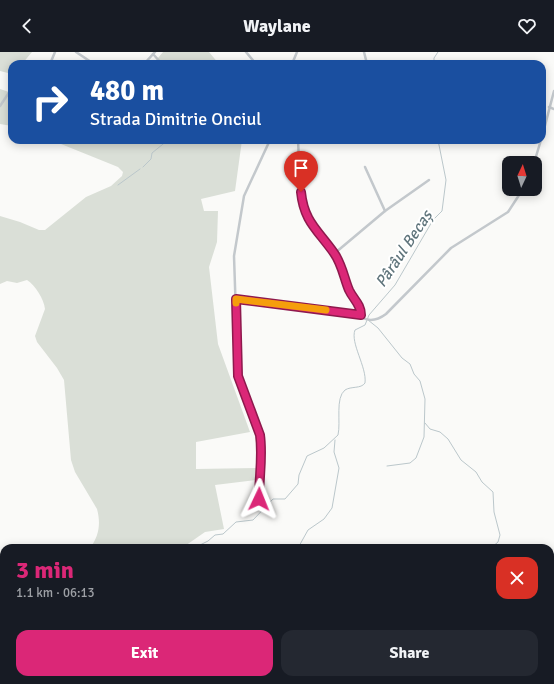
<!DOCTYPE html>
<meta charset="utf-8">
<style>
:root{--surface:#171b24;--page:#242831;--text:#f1f3f6;--muted:#9ea1a6;--accent:#db2777}
body{margin:0;font-family:Signika,sans-serif;background:var(--page);color:var(--text);height:100vh;display:flex;flex-direction:column;font-size:15px;white-space:nowrap}
*{box-sizing:border-box;margin:0}
p{font-size:13px;color:var(--muted)}
.icon{flex:none;width:22px;height:22px;fill:none;stroke:currentColor;stroke-width:2;stroke-linecap:round;stroke-linejoin:round}
.map{position:relative;flex:1;overflow:hidden}
.details{position:absolute;left:0px;top:492px;width:554px;height:140px;display:flex;flex-direction:column;background:var(--surface);border-radius:12px 12px 0 0;box-shadow:0 2px 10px #0003}
.details>*{flex:none}
.banner{position:absolute;left:8px;top:8px;width:538px;height:84px;border-radius:12px;box-shadow:0 2px 10px #0003;background:#1a4fa0;color:#fff;overflow:hidden}
.needle{width:26px;rotate:4deg}
.tools{position:absolute;left:502px;top:104px;display:grid;gap:8px}
.tools a{display:grid;place-items:center;width:40px;height:40px;border-radius:8px;background:var(--surface);box-shadow:0 2px 10px #0003;font-size:20px}
.pin{position:absolute;display:grid;place-items:center;width:34px;height:34px;color:#fff;margin:-41px -17px;border-radius:50% 50% 50% 0;rotate:-45deg;box-shadow:0 0 4px #0007}
.pin .icon{rotate:45deg}
.me{position:absolute;width:44px;margin:-22px;rotate:2deg;stroke-linejoin:round;filter:drop-shadow(0 0 3px #0008)}
.turn{display:flex;align-items:center;gap:14px;height:84px;padding:0 16px;font-size:18px}
.turn .icon{width:52px;height:52px;stroke-width:2.5}
.turn b{display:block;font-size:28px;line-height:34px}
.round{display:grid;place-items:center;flex:none;width:42px;height:42px;border-radius:12px;background:var(--page)}
.headline{display:flex;align-items:center;justify-content:space-between;height:68px;padding:0 16px}
h1{font-size:24px;font-weight:700;line-height:30px;color:var(--accent)}
.button{display:flex;gap:8px;margin-top:auto;padding:8px 16px}
.button a{flex:1;height:46px;border-radius:12px;background:var(--accent);color:#fff;font-size:16px;font-weight:700;line-height:46px;text-align:center}
.button a+a{background:var(--page);color:var(--text)}
header{display:flex;justify-content:space-between;align-items:center;height:52px;padding:0 16px;background:var(--surface);font-size:18px;font-weight:700}
.map>svg:first-child{display:block}
.green{fill:#dadfd7}
.lines{fill:none;stroke-linecap:round;stroke-linejoin:round}
.stream{stroke:#bbc7cb;stroke-width:1}
.street{stroke:#c3c8cc;stroke-width:2.5}
.route-casing{stroke:#8e194d;stroke-width:10}
.route{stroke:#db2777;stroke-width:7}
.slow{stroke:#f59e0b;stroke-width:7}
.labels{text-anchor:middle;dominant-baseline:central;stroke-width:4;stroke-linejoin:round;paint-order:stroke}
.water-label{font-size:16px;font-style:italic;fill:#60757c;stroke:#fff}
</style>
<header><svg class="icon" aria-label="back" viewBox="0 0 24 24"><path d="M15 5l-7 7 7 7"/></svg>Waylane<svg class="icon" aria-label="heart" viewBox="0 0 24 24"><path d="M12 20l-8-8c-3-5 5-10 8-4 3-6 11-1 8 4z"/></svg></header>
<div class="map">
<svg width="554" height="632" viewBox="0 0 554 632">
<rect width="100%" height="100%" fill="#fafaf8"/>
<!-- green -->
<g class="green">
<polygon points="0,0 32,0 22,12 12,12 12,22 0,19"/>
<polygon points="163,0 209,0 219,12 153,12"/>
<polygon points="0,37 12,41 12,74 0,72"/>
<path d="M47,88H242L235,139L201,147L204,159H218L217,190L209,215L218,292L250,380L196,390V417L258,416L256,428L215,433L224,477L205,480L182,496H90C99,484 101,472 97,457L75,420L71,408L64,328L57,316L37,290L35,284L45,257C44,247 35,233 27,228L17,231L7,229L0,232V164L20,170L39,178H45L86,145L111,134L122,124L123,120L118,115L61,92Z"/>
<polygon points="161,628 260,628 263,632 166,632"/>
</g>
<g class="lines">
<!-- stream -->
<g class="stream">
<polyline points="434,12 434,6 438,0"/>
<polyline points="143,115 151,107 152,101 168,88"/>
<polyline points="118,133 140,117"/>
<polyline points="368,268 378,276 402,306 410,312 414,322 420,329 425,347 424,385 416,406 410,411 387,414"/>
<polyline points="425,371 430,377 440,380 448,387 461,408 476,420 482,430 493,440 494,460 500,483 498,490 491,496"/>
<path d="M194,496L208,489L215,483L223,482L236,470L253,468L273,447H285L298,432L299,423L307,404L324,396L338,383C341,370 335,346 345,338C351,334 361,337 365,331C367,315 350,291 355,278L365,273L369,263L395,233L433,168L442,159L446,128L438,88"/>
<polyline points="298,496 308,478 324,467 332,456 339,416 334,400 335,388"/>
<polyline points="0,617 4,615"/>
<polyline points="235,632 237,628"/>
</g>
<!-- street -->
<g class="street">
<polyline points="76,0 94,12"/>
<polyline points="246,0 256,12"/>
<polyline points="364,0 367,12"/>
<polyline points="153,2 162,12"/>
<polyline points="50,12 55,0"/>
<polyline points="144,12 155,0"/>
<polyline points="292,12 297,0"/>
<polyline points="0,54 12,36"/>
<polyline points="549,55 554,57"/>
<polyline points="542,85 554,39"/>
<path d="M298,88L300,131L305,162L319,183L335,201L349,238L359,253L361,265C369,270 378,268 386,262L451,196L508,160L523,137"/>
<polyline points="534,111 541,88"/>
<polyline points="365,115 385,159"/>
<polyline points="335,201 385,159 429,128"/>
<polyline points="236,247 361,263"/>
<path d="M259,447C259,425 263,405 259,383L238,324L234,204L244,144L270,88"/>
</g>
</g>
<g class="lines">
<!-- route casing -->
<g class="route-casing">
<path id="route" d="M259,447C259,425 263,405 260,383L238,324L236,247L361,263C361,252 353,247 349,238C344,226 342,212 334,201C318,178 304,170 301,140"/>
</g>
<!-- route -->
<use href="#route" class="route"/>
<!-- slow -->
<polyline class="slow" points="236,251 236,247 326,258"/>
</g>
<g class="labels">
<!-- water labels -->
<g class="water-label">
<text transform="translate(404 197) rotate(-56)">Pârâul Becaș</text>
</g>
</g>
</svg>
<div class="tools">
<a><svg class="needle" viewBox="-14 -14 28 28"><path d="M0-13l5 13h-10z" fill="#e53935"/><path d="M0 13l5-13h-10z" fill="#9ea1a6"/></svg></a>
</div>
<div class="pin" style="left:301px;top:140px;background:#d93025"><svg class="icon" aria-label="arrive" viewBox="0 0 24 24"><path d="M6 21V4h12l-3 4 3 4H6"/></svg></div>
<svg class="me" style="left:259px;top:447px" viewBox="-20 -20 40 40"><path d="M0-17L14 15 0 8-14 15z" fill="#db2777" stroke="#fff" stroke-width="4"/></svg>
<div class="banner">
<div class="turn"><svg class="icon" aria-label="right" viewBox="0 0 24 24"><path d="M7 20v-9h11M14 6l5 5-5 5"/></svg><div><b>480 m</b>Strada Dimitrie Onciul</div></div>
</div>
<section class="details">
<div class="headline"><div><h1>3 min</h1><p>1.1 km · 06:13</p></div><a class="round" style="background:#d93025;color:#fff"><svg class="icon" aria-label="close" viewBox="0 0 24 24"><path d="M6 6l12 12M18 6L6 18"/></svg></a></div>
<div class="button"><a>Exit</a><a>Share</a></div>
</section>
</div>
